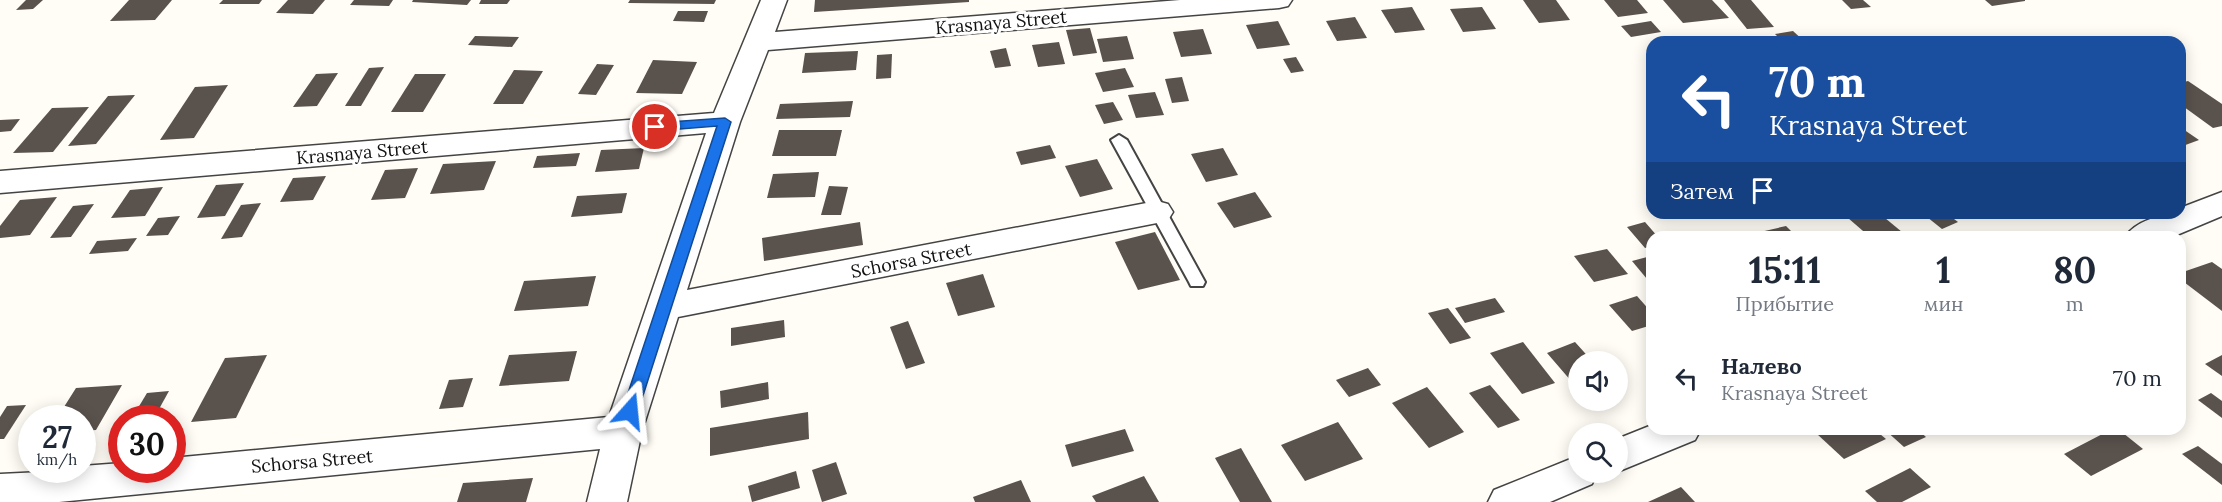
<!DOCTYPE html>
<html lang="ru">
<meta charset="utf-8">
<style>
:root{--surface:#fff;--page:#f2f2f3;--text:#1f2937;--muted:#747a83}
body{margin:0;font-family:Lora,serif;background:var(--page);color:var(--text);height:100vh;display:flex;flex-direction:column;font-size:22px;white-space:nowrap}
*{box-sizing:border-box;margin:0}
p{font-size:20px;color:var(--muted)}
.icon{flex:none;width:33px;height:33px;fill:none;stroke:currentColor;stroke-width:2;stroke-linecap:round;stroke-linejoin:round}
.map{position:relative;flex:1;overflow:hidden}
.details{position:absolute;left:1646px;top:231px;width:540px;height:204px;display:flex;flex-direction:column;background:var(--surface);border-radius:18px;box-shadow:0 3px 15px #0003}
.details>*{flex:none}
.banner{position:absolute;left:1646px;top:36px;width:540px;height:183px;border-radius:18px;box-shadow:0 3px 15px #0003;background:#1a4fa0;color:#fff;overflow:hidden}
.tools{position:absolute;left:1568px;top:351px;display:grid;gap:12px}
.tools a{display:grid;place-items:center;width:60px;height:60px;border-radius:50%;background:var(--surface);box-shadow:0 3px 15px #0003;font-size:30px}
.speed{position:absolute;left:18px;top:405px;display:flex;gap:12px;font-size:30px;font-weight:700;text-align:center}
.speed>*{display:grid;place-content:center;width:78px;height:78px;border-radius:50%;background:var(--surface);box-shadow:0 3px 15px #0003;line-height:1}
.speed small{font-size:15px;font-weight:400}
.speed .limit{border:9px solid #d22;background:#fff;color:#111}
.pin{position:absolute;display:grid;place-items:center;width:51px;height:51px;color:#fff;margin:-26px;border:3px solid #fff;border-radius:50%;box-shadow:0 2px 6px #0007}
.me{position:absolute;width:66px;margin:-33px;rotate:18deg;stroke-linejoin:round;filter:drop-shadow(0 0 4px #0008)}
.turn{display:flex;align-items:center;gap:21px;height:126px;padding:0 24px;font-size:27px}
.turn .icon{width:78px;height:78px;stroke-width:2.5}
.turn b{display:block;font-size:42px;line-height:51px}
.then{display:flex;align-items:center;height:57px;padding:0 24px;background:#0003;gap:12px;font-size:22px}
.eta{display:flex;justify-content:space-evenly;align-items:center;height:102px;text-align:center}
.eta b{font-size:36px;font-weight:700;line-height:42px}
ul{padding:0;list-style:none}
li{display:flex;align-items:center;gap:18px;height:90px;padding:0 24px}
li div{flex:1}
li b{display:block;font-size:22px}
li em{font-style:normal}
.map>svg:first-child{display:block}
.building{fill:#5a524d}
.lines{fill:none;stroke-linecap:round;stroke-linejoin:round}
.lane-casing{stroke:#444;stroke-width:4}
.street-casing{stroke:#444;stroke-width:3}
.lane{fill:#fff;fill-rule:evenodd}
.street{fill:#fff;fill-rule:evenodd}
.route{fill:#1a73e8;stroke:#114b97;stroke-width:1.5}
.labels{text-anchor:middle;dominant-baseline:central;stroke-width:6;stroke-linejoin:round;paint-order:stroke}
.street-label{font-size:18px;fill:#111;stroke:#fff}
</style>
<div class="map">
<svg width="2222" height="502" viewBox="0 0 2222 502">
<rect width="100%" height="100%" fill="#fffdf5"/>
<!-- building -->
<g class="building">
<polygon points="26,0 43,0 33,9 16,10"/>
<polygon points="129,0 172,0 155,20 110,21"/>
<polygon points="223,0 262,0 259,4 219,4"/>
<polygon points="288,0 325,0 313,14 276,13"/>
<polygon points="354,0 393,0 389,6 350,5"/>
<polygon points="413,0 471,0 467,5 412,2"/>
<polygon points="481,0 510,0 507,4 479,4"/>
<polygon points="630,0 716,0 714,4 628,3"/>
<polygon points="815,0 969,0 969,2 814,12"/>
<polygon points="1523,0 1556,0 1570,20 1539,23"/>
<polygon points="1604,0 1637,0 1648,13 1618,17"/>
<polygon points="1663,0 1712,0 1729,18 1683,23"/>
<polygon points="1724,0 1751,0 1774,27 1747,29"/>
<polygon points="1842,0 1863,0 1871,7 1851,9"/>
<polygon points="1985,0 2025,0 2025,1 1992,6"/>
<polygon points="1412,7 1425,30 1395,33 1381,10"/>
<polygon points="1482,7 1496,29 1463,32 1450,9"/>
<polygon points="678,11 708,11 704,22 673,21"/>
<polygon points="1355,17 1367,38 1337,41 1326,21"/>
<polygon points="1278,21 1290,45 1257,49 1246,25"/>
<polygon points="1651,21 1661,32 1631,37 1621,26"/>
<polygon points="1090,28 1097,53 1073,56 1066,30"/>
<polygon points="1203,29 1212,54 1181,57 1173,32"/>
<polygon points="1793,31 1805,42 1783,42 1775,34"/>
<polygon points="475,36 519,37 512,47 468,45"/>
<polygon points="1127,36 1134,59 1103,62 1097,39"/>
<polygon points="1059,42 1065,64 1038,67 1032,45"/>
<polygon points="1006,48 1011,66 995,68 990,51"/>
<polygon points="858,51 856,70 802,73 805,53"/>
<polygon points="892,54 891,78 876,79 877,55"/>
<polygon points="1296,57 1304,71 1291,73 1283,59"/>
<polygon points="653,60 697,62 682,94 636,93"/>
<polygon points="597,64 614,65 596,95 578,94"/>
<polygon points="384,67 361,106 345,106 369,68"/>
<polygon points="1125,68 1134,87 1103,92 1095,73"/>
<polygon points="514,70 543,71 523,104 493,104"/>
<polygon points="338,73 317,106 293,107 316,74"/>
<polygon points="415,74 446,74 423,112 391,112"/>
<polygon points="1182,77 1189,101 1172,103 1165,79"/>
<polygon points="2188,81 2222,104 2222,126 2213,128 2180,104 2180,83"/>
<polygon points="228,85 194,138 160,140 195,87"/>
<polygon points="1155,92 1164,115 1136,118 1128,95"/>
<polygon points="135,95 96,144 68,146 108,96"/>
<polygon points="853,101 850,117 776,119 780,104"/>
<polygon points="1113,102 1123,120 1104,124 1095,105"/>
<polygon points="89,107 53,152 13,153 52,108"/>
<polygon points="20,119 11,131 0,132 0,120"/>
<polygon points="2180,127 2199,140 2180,147"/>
<polygon points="779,130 842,130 836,156 772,156"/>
<polygon points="1050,145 1056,158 1021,165 1016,152"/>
<polygon points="644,148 639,169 595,172 601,150"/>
<polygon points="1223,148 1238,175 1206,182 1191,154"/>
<polygon points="580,153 576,166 533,168 537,156"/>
<polygon points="1097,159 1113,189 1080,197 1065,166"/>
<polygon points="496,161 484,190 430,194 443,164"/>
<polygon points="418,168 405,198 371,200 385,170"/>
<polygon points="819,172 815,197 767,198 773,174"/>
<polygon points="326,176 313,200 280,202 293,178"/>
<polygon points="244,183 225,216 197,218 216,185"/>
<polygon points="829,186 848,187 841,215 821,215"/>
<polygon points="163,187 145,216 111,218 130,190"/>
<polygon points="1255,192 1272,217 1234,228 1217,203"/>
<polygon points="627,193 622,213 571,217 577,196"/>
<polygon points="57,197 30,235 0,238 0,226 20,200"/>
<polygon points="261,203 242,237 221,239 241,205"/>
<polygon points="94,204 71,237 50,238 73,206"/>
<polygon points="1864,213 1879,213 1908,237 1870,237 1848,218"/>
<polygon points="1922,213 1946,213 1958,222 1942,229"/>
<polygon points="180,216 168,235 146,236 158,218"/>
<polygon points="860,222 863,245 764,261 762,238"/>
<polygon points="1645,222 1658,237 1652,237 1652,246 1645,248 1627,227"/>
<polygon points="1786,226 1797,237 1749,237 1747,235"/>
<polygon points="1155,232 1180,280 1138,290 1115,242"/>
<polygon points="137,238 128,251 89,254 97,241"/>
<polygon points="1607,249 1628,274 1594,282 1574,256"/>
<polygon points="1651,256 1652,257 1652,285 1632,261"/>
<polygon points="2212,262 2222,269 2222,311 2180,279 2180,273"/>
<polygon points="983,274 995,307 958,316 946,283"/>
<polygon points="596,276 588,306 514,311 524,281"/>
<polygon points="1637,296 1652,313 1652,325 1632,331 1609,305"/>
<polygon points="1495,298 1505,312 1465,323 1455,308"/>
<polygon points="1448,308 1471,338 1450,344 1428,313"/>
<polygon points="784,320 785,337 731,346 731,328"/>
<polygon points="908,321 925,363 906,369 890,327"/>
<polygon points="1523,342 1555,383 1522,394 1490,353"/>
<polygon points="1575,342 1593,362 1578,362 1578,380 1572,382 1547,353"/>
<polygon points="577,351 569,381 499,386 509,355"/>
<polygon points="267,355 236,418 191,422 225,358"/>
<polygon points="2222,355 2222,376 2205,364"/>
<polygon points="1368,368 1381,385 1349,397 1336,380"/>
<polygon points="473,378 463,407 439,409 449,380"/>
<polygon points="768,382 769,399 721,408 720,391"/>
<polygon points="122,385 96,430 82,431 82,418 57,418 76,388"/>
<polygon points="1490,385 1520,420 1498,428 1469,393"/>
<polygon points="1427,387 1464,432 1429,448 1392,403"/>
<polygon points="169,391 154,418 132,418 147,393"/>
<polygon points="2211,393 2222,401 2222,418 2198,400"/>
<polygon points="26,405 4,439 0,439 0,417 7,406"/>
<polygon points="808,412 809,439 710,456 710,428"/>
<polygon points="1338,422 1363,459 1305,481 1281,445"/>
<polygon points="1125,429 1134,451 1072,467 1065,445"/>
<polygon points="1828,429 1874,429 1886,439 1844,459 1817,434"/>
<polygon points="1884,429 1917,429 1926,437 1904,447"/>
<polygon points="2112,429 2118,429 2143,449 2091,476 2064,454"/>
<polygon points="2198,446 2222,464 2222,485 2182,454"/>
<polygon points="1241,448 1272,502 1240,502 1215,458"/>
<polygon points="836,462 847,494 822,502 812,470"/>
<polygon points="1910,468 1931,487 1902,502 1877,502 1865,491"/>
<polygon points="796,471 800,488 752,502 748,486"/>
<polygon points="1144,476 1159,502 1096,502 1092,496"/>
<polygon points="533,478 526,502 457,502 463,483"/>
<polygon points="1021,480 1031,502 975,502 973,497"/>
<polygon points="1681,487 1695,502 1648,502"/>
</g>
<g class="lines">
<!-- lane casing -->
<g class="lane-casing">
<polygon id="lane" points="1119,135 1127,140 1205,282 1203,286 1191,286 1189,282 1111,140"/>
</g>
<!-- street casing -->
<g class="street-casing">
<g id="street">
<polygon points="761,0 787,0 775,32 1180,0 1292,0 1288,6 1279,8 768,50 740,122 687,290 1157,201 1168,204 1173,212 1168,220 1157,223 678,317 642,431 627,502 587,502 600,449 59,502 0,502 0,474 82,470 82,466 122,463 122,470 172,470 172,458 609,417 706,133 0,193 0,171 714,113"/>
<path d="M2222,192V216L2172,237H2125C2134,222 2162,213 2180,213V208Z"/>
<polygon points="1652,425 1652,429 1701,429 1695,440 1617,472 1617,439"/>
<polygon points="1578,456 1578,472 1597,472 1592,484 1550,502 1488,502 1494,490"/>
</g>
</g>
<!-- lane -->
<use href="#lane" class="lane"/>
<!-- street -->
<use href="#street" class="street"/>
</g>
<!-- route -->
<polygon class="route" points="725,118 731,122 638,411 630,417 622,411 717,126 655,131 648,127 655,123"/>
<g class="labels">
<!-- street labels -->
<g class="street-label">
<text transform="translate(1001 22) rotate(-5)">Krasnaya Street</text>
<text transform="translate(362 152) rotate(-5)">Krasnaya Street</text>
<text transform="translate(911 260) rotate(-11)">Schorsa Street</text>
<text transform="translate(312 461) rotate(-5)">Schorsa Street</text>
</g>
</g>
</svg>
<div class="tools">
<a><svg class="icon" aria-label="sound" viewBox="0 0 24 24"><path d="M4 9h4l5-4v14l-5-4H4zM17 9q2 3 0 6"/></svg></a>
<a><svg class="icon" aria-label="search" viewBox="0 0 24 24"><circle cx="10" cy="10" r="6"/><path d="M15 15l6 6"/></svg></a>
</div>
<div class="speed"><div>27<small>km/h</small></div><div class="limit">30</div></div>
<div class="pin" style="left:655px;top:127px;background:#d93025"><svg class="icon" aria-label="arrive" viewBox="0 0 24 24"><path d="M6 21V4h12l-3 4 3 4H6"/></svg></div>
<svg class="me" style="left:630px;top:411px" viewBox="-20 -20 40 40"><path d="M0-17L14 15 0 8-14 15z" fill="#1a73e8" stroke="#fff" stroke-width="4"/></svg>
<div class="banner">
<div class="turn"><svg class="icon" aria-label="left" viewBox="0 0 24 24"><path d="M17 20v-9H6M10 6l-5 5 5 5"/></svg><div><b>70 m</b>Krasnaya Street</div></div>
<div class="then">Затем<svg class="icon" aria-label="arrive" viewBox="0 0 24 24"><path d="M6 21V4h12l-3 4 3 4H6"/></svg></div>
</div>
<section class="details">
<div class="eta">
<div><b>15:11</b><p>Прибытие</p></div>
<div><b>1</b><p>мин</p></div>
<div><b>80</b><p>m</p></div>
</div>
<ul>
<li><svg class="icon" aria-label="left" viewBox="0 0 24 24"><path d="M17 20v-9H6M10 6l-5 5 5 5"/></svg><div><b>Налево</b><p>Krasnaya Street</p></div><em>70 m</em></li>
</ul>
</section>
</div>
